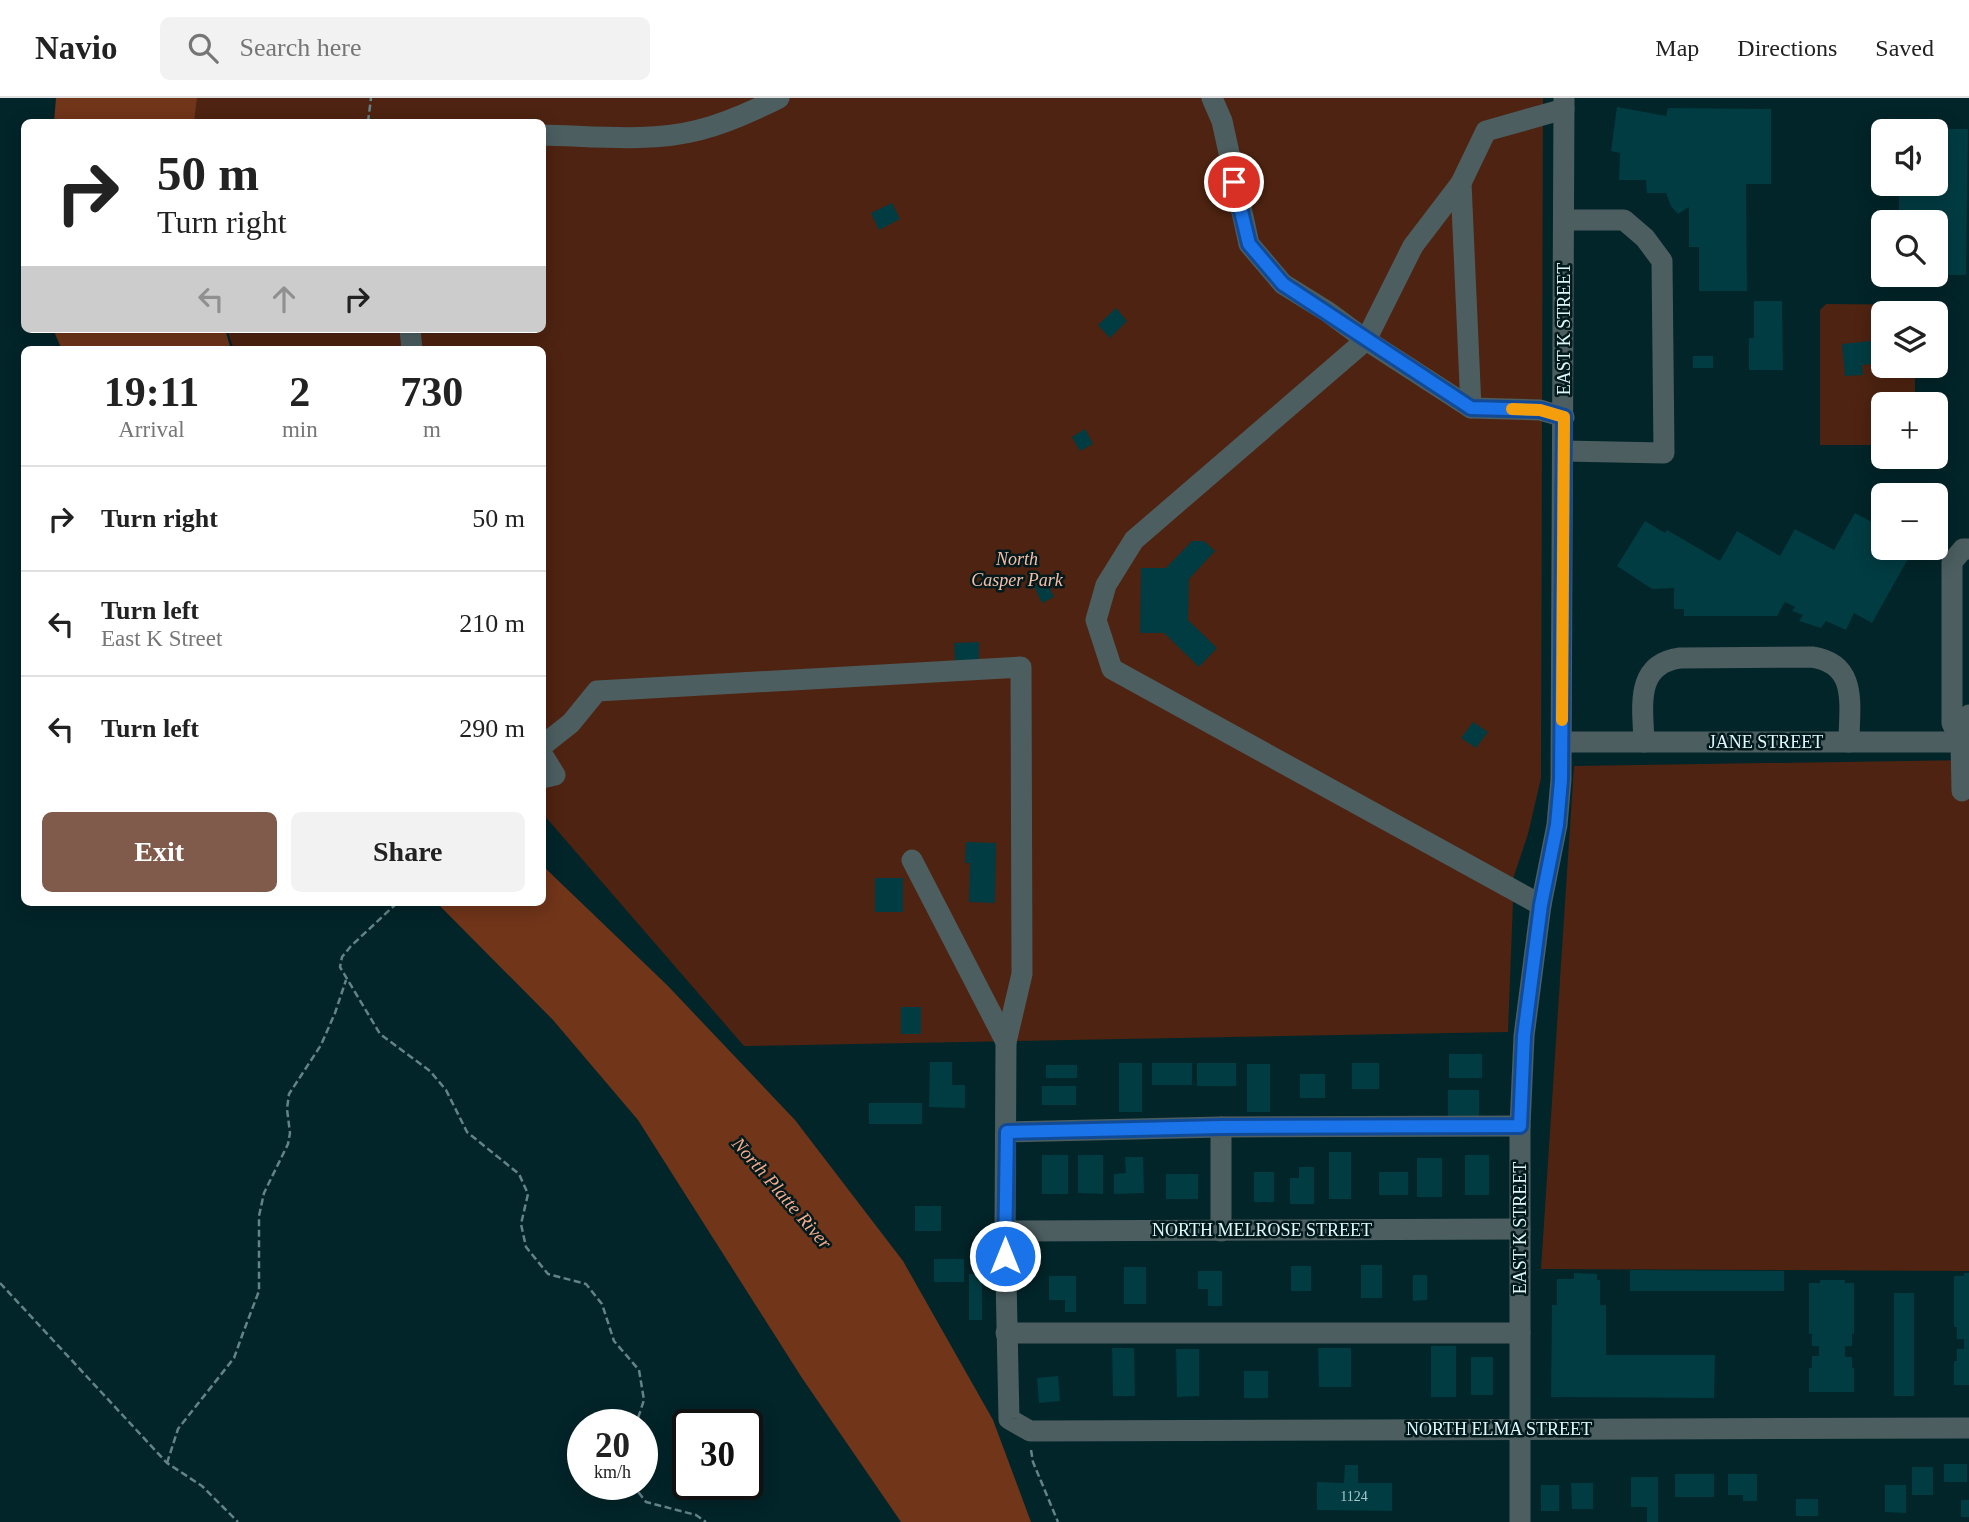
<!DOCTYPE html>
<meta charset="utf-8">
<style>
:root{--surface:#fff;--page:#f2f2f2;--text:#222;--muted:#767676;--line:#e0e0e0;--accent:#805b4c}
body{margin:0;font-family:Georgia,serif;background:var(--page);color:var(--text);height:100vh;display:flex;flex-direction:column;font-size:26px;white-space:nowrap}
*{box-sizing:border-box;margin:0}
p{font-size:23px;color:var(--muted)}
.icon{flex:none;width:38px;height:38px;fill:none;stroke:currentColor;stroke-width:2;stroke-linecap:round;stroke-linejoin:round}
.map{position:relative;flex:1;overflow:hidden}
.side{position:absolute;left:21px;top:248px;width:525px;height:560px;display:flex;flex-direction:column;background:var(--surface);border-radius:10px;box-shadow:0 4px 18px #0003}
.side>*{flex:none}
.top-card{position:absolute;left:21px;top:21px;width:525px;height:214px;border-radius:10px;box-shadow:0 4px 18px #0003;background:#fff;color:var(--text);overflow:hidden}
.controls{position:absolute;left:1871px;top:21px;display:grid;gap:14px}
.controls a{display:grid;place-items:center;width:77px;height:77px;border-radius:10px;background:var(--surface);box-shadow:0 4px 18px #0003;font-size:35px}
.speed{position:absolute;left:567px;top:1311px;display:flex;gap:14px;font-size:35px;font-weight:700;text-align:center}
.speed>*{display:grid;place-content:center;width:91px;height:91px;border-radius:50%;background:var(--surface);box-shadow:0 4px 18px #0003;line-height:1}
.speed small{font-size:18px;font-weight:400}
.speed .limit{border:4px solid #111;border-radius:10px;background:#fff;color:#111}
.pin{position:absolute;display:grid;place-items:center;width:60px;height:60px;color:#fff;margin:-30px;border:4px solid #fff;border-radius:50%;box-shadow:0 2px 7px #0007}
.me{position:absolute;width:77px;margin:-38px;rotate:0deg;stroke-linejoin:round;filter:drop-shadow(0 0 5px #0008)}
.turn{display:flex;align-items:center;gap:24px;height:147px;padding:0 21px;font-size:32px}
.turn .icon{width:91px;height:91px;stroke-width:2.5}
.turn b{display:block;font-size:49px;line-height:60px}
.lanes{display:flex;align-items:center;height:66px;padding:0 21px;background:#0003;justify-content:center;gap:35px;direction:ltr}
.lanes .off{opacity:.35}
.eta{display:flex;justify-content:space-evenly;align-items:center;height:119px;text-align:center}
.eta b{font-size:42px;font-weight:700;line-height:49px}
.primary-button{display:flex;gap:14px;margin-top:auto;padding:14px 21px}
.primary-button a{flex:1;height:80px;border-radius:10px;background:var(--accent);color:#fff;font-size:28px;font-weight:700;line-height:80px;text-align:center}
.primary-button a+a{background:var(--page);color:var(--text)}
ul{padding:0;list-style:none}
li{display:flex;align-items:center;gap:21px;height:105px;padding:0 21px;border-top:2px solid var(--line)}
li div{flex:1}
li b{display:block;font-size:26px}
li em{font-style:normal}
header{display:flex;align-items:center;gap:42px;box-sizing:border-box;height:98px;padding:0 35px;background:var(--surface);border-bottom:2px solid var(--line)}
header strong{font-size:33px}
nav{display:flex;gap:38px;margin-inline-start:auto;font-size:24px}
.search{width:490px;height:63px;background:var(--page);display:flex;align-items:center;gap:18px;box-sizing:border-box;padding:0 24px;border-radius:10px;color:var(--muted);font-size:26px}
.map>svg:first-child{display:block}
.green{fill:#4e2311}
.water{fill:#71351a}
.building{fill:#003c42}
.lines{fill:none;stroke-linecap:round;stroke-linejoin:round}
.path{stroke:#648386;stroke-width:2.5;stroke-dasharray:7 3.5;stroke-linecap:butt}
.minor{stroke:#4c5e60;stroke-width:21}
.route-casing{stroke:#114b97;stroke-width:18}
.route{stroke:#1a73e8;stroke-width:12}
.slow{stroke:#f59e0b;stroke-width:12}
.labels{text-anchor:middle;dominant-baseline:central;stroke-width:5;stroke-linejoin:round;paint-order:stroke}
.number-label{font-size:14px;fill:#a8c9cd}
.street-label{font-size:18px;fill:#e0f8fb;stroke:#031a1d}
.park-label{font-size:18px;font-style:italic;fill:#f7bda6;stroke:#031a1d}
.water-label{font-size:19px;font-style:italic;fill:#f7ab8c;stroke:#031a1d}
</style>
<header>
<strong>Navio</strong>
<div class="search"><svg class="icon" aria-label="search" viewBox="0 0 24 24"><circle cx="10" cy="10" r="6"/><path d="M15 15l6 6"/></svg>Search here</div>
<nav><a>Map</a><a>Directions</a><a>Saved</a></nav>
</header>
<div class="map">
<svg width="1969" height="1424" viewBox="0 0 1969 1424">
<rect width="100%" height="100%" fill="#022529"/>
<!-- green -->
<g class="green">
<polygon points="193,0 1543,0 1541,680 1528,736 1514,778 1508,934 744,948 543,716 542,252 234,252 227,231 542,231 542,24 190,24"/>
<polygon points="1826,206 1945,207 1945,247 1936,256 1936,215 1883,215 1883,268 1923,268 1915,275 1915,306 1883,306 1883,347 1820,347 1820,212"/>
<polygon points="1969,662 1969,1173 1541,1171 1574,668"/>
</g>
<!-- water -->
<g class="water">
<polygon points="56,0 197,0 194,24 54,24"/>
<polygon points="53,231 225,231 231,252 62,252"/>
<polygon points="543,768 667,887 795,1022 903,1163 993,1322 1031,1424 901,1424 802,1280 638,1022 553,922 437,805 542,805"/>
</g>
<!-- building -->
<g class="building">
<polygon points="1617,9 1666,18 1668,10 1771,11 1771,86 1746,86 1747,193 1699,193 1699,149 1689,149 1689,109 1678,116 1671,108 1666,95 1647,95 1646,82 1619,82 1620,55 1611,53"/>
<polygon points="1917,31 1968,31 1966,177 1936,177 1936,124 1899,124 1899,86 1936,86 1936,33 1917,33"/>
<polygon points="892,105 900,121 879,132 871,115"/>
<polygon points="1754,203 1782,203 1783,272 1749,272 1749,240 1754,240"/>
<polygon points="1116,210 1127,223 1110,240 1098,227"/>
<polygon points="1880,242 1882,265 1862,267 1863,277 1845,278 1842,246"/>
<rect x="1693" y="258" width="20" height="12"/>
<polygon points="1085,331 1093,346 1080,353 1072,339"/>
<polygon points="1855,415 1883,430 1883,450 1914,450 1872,525 1854,515 1846,532 1826,523 1821,530 1799,523 1803,517 1792,513 1795,509 1785,504 1777,518 1684,518 1684,511 1674,511 1674,490 1652,491 1617,468 1645,423 1665,435 1667,432 1720,463 1737,433 1780,458 1795,431 1834,452"/>
<polygon points="1192,443 1204,443 1215,453 1189,481 1188,522 1217,550 1199,569 1164,535 1140,535 1141,470 1166,470"/>
<polygon points="1046,482 1054,499 1042,505 1034,488"/>
<polygon points="979,544 979,562 955,563 954,545"/>
<polygon points="1473,624 1488,634 1476,650 1461,640"/>
<polygon points="966,744 996,745 995,805 969,804 970,765 965,765"/>
<rect x="875" y="780" width="28" height="34"/>
<rect x="901" y="909" width="20" height="27"/>
<rect x="1449" y="956" width="33" height="24"/>
<polygon points="930,964 952,964 952,987 965,987 965,1010 929,1009"/>
<rect x="1119" y="965" width="23" height="49"/>
<rect x="1152" y="965" width="40" height="22"/>
<rect x="1197" y="965" width="39" height="23"/>
<rect x="1352" y="965" width="27" height="26"/>
<rect x="1247" y="966" width="23" height="48"/>
<rect x="1046" y="967" width="31" height="13"/>
<rect x="1300" y="976" width="25" height="24"/>
<rect x="1042" y="988" width="34" height="19"/>
<rect x="1448" y="992" width="31" height="26"/>
<rect x="869" y="1005" width="53" height="21"/>
<rect x="1329" y="1054" width="22" height="47"/>
<rect x="1042" y="1057" width="26" height="39"/>
<polygon points="1078,1057 1103,1057 1103,1096 1078,1095"/>
<rect x="1465" y="1057" width="24" height="40"/>
<polygon points="1125,1059 1143,1059 1144,1095 1114,1096 1114,1076 1126,1075"/>
<rect x="1417" y="1060" width="25" height="39"/>
<polygon points="1299,1069 1314,1069 1314,1106 1290,1106 1290,1080 1299,1080"/>
<rect x="1254" y="1074" width="20" height="30"/>
<rect x="1379" y="1074" width="29" height="23"/>
<rect x="1166" y="1076" width="32" height="25"/>
<rect x="915" y="1108" width="26" height="25"/>
<rect x="934" y="1161" width="30" height="23"/>
<rect x="1361" y="1167" width="21" height="33"/>
<rect x="1291" y="1168" width="20" height="25"/>
<rect x="1124" y="1169" width="22" height="37"/>
<polygon points="1630,1172 1784,1173 1784,1193 1630,1193"/>
<polygon points="1198,1173 1222,1173 1222,1208 1208,1208 1208,1191 1198,1191"/>
<polygon points="1574,1175 1597,1176 1597,1182 1600,1182 1600,1207 1606,1207 1606,1257 1715,1257 1714,1300 1551,1299 1552,1207 1557,1207 1557,1181 1574,1181"/>
<polygon points="1964,1175 1969,1175 1969,1287 1954,1287 1954,1263 1957,1263 1957,1251 1964,1251 1964,1241 1957,1241 1957,1229 1954,1229 1954,1178 1964,1178"/>
<rect x="969" y="1176" width="13" height="46"/>
<polygon points="1413,1177 1427,1177 1427,1202 1413,1203"/>
<polygon points="1049,1178 1076,1178 1076,1214 1065,1214 1065,1202 1049,1202"/>
<polygon points="1820,1182 1845,1182 1845,1185 1854,1185 1854,1236 1852,1236 1852,1248 1845,1248 1845,1259 1852,1259 1852,1270 1854,1270 1854,1294 1809,1294 1809,1270 1812,1270 1812,1258 1819,1258 1819,1248 1812,1248 1812,1236 1809,1236 1809,1185 1820,1185"/>
<rect x="1894" y="1195" width="20" height="103"/>
<rect x="1431" y="1248" width="25" height="51"/>
<polygon points="1112,1250 1134,1250 1135,1298 1113,1298"/>
<polygon points="1318,1250 1351,1250 1351,1289 1319,1289"/>
<polygon points="1176,1251 1199,1251 1199,1298 1177,1299"/>
<rect x="1471" y="1259" width="22" height="38"/>
<rect x="1244" y="1273" width="24" height="27"/>
<polygon points="1058,1278 1060,1303 1039,1305 1037,1280"/>
<rect x="1944" y="1366" width="23" height="18"/>
<polygon points="1345,1367 1358,1367 1358,1385 1392,1385 1392,1413 1317,1412 1317,1384 1344,1385"/>
<rect x="1912" y="1369" width="21" height="28"/>
<rect x="1675" y="1376" width="39" height="23"/>
<polygon points="1728,1376 1757,1376 1757,1403 1743,1403 1743,1397 1728,1397"/>
<polygon points="1631,1379 1658,1379 1658,1424 1647,1424 1647,1409 1631,1409"/>
<polygon points="1571,1385 1593,1385 1593,1411 1572,1411"/>
<rect x="1541" y="1387" width="18" height="26"/>
<polygon points="1885,1387 1906,1387 1906,1415 1885,1414"/>
<rect x="1796" y="1401" width="22" height="17"/>
<rect x="1961" y="1402" width="8" height="17"/>
</g>
<g class="lines">
<!-- path -->
<g class="path">
<polyline points="368,24 371,0"/>
<polyline points="397,805 351,848 342,859 340,869 380,936 430,973 446,992 467,1034 519,1076 528,1096 521,1126 526,1149 548,1176 586,1186 602,1206 614,1243 639,1272 644,1302 636,1326"/>
<polyline points="0,1185 167,1365 202,1388 238,1424"/>
<polyline points="1031,1352 1033,1364 1058,1424"/>
<polyline points="167,1365 178,1331 234,1260 243,1235 259,1193 259,1118 264,1095 288,1046 290,1035 287,1011 289,996 321,947 335,915 346,882"/>
<polyline points="632,1386 646,1404 696,1417 706,1424"/>
</g>
<!-- minor -->
<g class="minor">
<polyline points="1212,0 1222,23 1249,146 1283,186 1328,214 1366,242 1134,442 1106,487 1096,522 1112,571 1541,807"/>
<path d="M542,37C593,38 649,45 699,32C727,25 753,13 779,0"/>
<polyline points="1461,85 1413,148 1366,242 1471,310 1540,312 1564,319"/>
<polyline points="410,231 412,252"/>
<polyline points="1471,310 1461,85 1486,33 1564,11"/>
<polyline points="1564,353 1664,355 1662,163 1645,140 1624,122 1564,122"/>
<polyline points="1969,451 1963,451 1952,464 1952,625 1961,644 1969,617"/>
<polyline points="1562,644 1969,644"/>
<path d="M1644,644C1643,610 1634,566 1680,560L1812,559C1859,566 1849,608 1849,644"/>
<polyline points="1961,644 1962,693"/>
<polyline points="542,648 571,625 597,593 1021,569 1022,876 1006,944 1005,1133 1009,1321 1030,1333 1969,1330"/>
<polyline points="542,656 555,677 542,680"/>
<polyline points="912,762 1006,944"/>
<polyline points="1221,1029 1221,1133"/>
<polyline points="1007,1034 1221,1029 1520,1028"/>
<polyline points="1005,1133 1520,1131"/>
<polyline points="1006,1235 1520,1235"/>
<polyline points="1520,1424 1520,1028 1524,938 1541,807 1557,727 1561,682 1564,0"/>
</g>
</g>
<g class="lines">
<!-- route casing -->
<g class="route-casing">
<polyline id="route" points="1005,1158 1007,1034 1221,1029 1520,1028 1524,938 1541,807 1557,727 1561,682 1564,319 1540,312 1471,310 1283,186 1249,146 1234,84"/>
</g>
<!-- route -->
<use href="#route" class="route"/>
<!-- slow -->
<polyline class="slow" points="1512,311 1540,312 1564,319 1562,622"/>
</g>
<g class="labels">
<!-- number labels -->
<g class="number-label">
<text x="1354" y="1398">1124</text>
</g>
<!-- street labels -->
<g class="street-label">
<text transform="translate(1564 231) rotate(-90)">EAST K STREET</text>
<text x="1766" y="644">JANE STREET</text>
<text transform="translate(1520 1130) rotate(-90)">EAST K STREET</text>
<text x="1262" y="1132">NORTH MELROSE STREET</text>
<text x="1499" y="1331">NORTH ELMA STREET</text>
</g>
<!-- park labels -->
<g class="park-label">
<text x="1017" y="461">North<tspan x="1017" dy="21">Casper Park</tspan></text>
</g>
<!-- water labels -->
<g class="water-label">
<text transform="translate(782 1095) rotate(49)">North Platte River</text>
</g>
</g>
</svg>
<div class="controls">
<a><svg class="icon" aria-label="sound" viewBox="0 0 24 24"><path d="M4 9h4l5-4v14l-5-4H4zM17 9q2 3 0 6"/></svg></a>
<a><svg class="icon" aria-label="search" viewBox="0 0 24 24"><circle cx="10" cy="10" r="6"/><path d="M15 15l6 6"/></svg></a>
<a><svg class="icon" aria-label="layers" viewBox="0 0 24 24"><path d="M12 4l9 5-9 5-9-5zM3 14l9 5 9-5"/></svg></a>
<a>+</a>
<a>−</a>
</div>
<div class="speed"><div>20<small>km/h</small></div><div class="limit">30</div></div>
<div class="pin" style="left:1234px;top:84px;background:#d93025"><svg class="icon" aria-label="arrive" viewBox="0 0 24 24"><path d="M6 21V4h12l-3 4 3 4H6"/></svg></div>
<svg class="me" style="left:1005px;top:1158px" viewBox="-20 -20 40 40"><circle r="17" fill="#1a73e8" stroke="#fff" stroke-width="3"/><path d="M0-11L8 9 0 5-8 9z" fill="#fff"/></svg>
<div class="top-card">
<div class="turn"><svg class="icon" aria-label="right" viewBox="0 0 24 24"><path d="M7 20v-9h11M14 6l5 5-5 5"/></svg><div><b>50 m</b>Turn right</div></div>
<div class="lanes"><svg class="icon off" aria-label="left" viewBox="0 0 24 24"><path d="M17 20v-9H6M10 6l-5 5 5 5"/></svg><svg class="icon off" aria-label="ahead" viewBox="0 0 24 24"><path d="M12 20V5M6 11l6-6 6 6"/></svg><svg class="icon" aria-label="right" viewBox="0 0 24 24"><path d="M7 20v-9h11M14 6l5 5-5 5"/></svg></div>
</div>
<section class="side">
<div class="eta">
<div><b>19:11</b><p>Arrival</p></div>
<div><b>2</b><p>min</p></div>
<div><b>730</b><p>m</p></div>
</div>
<ul>
<li><svg class="icon" aria-label="right" viewBox="0 0 24 24"><path d="M7 20v-9h11M14 6l5 5-5 5"/></svg><div><b>Turn right</b></div><em>50 m</em></li>
<li><svg class="icon" aria-label="left" viewBox="0 0 24 24"><path d="M17 20v-9H6M10 6l-5 5 5 5"/></svg><div><b>Turn left</b><p>East K Street</p></div><em>210 m</em></li>
<li><svg class="icon" aria-label="left" viewBox="0 0 24 24"><path d="M17 20v-9H6M10 6l-5 5 5 5"/></svg><div><b>Turn left</b></div><em>290 m</em></li>
</ul>
<div class="primary-button"><a>Exit</a><a>Share</a></div>
</section>
</div>
